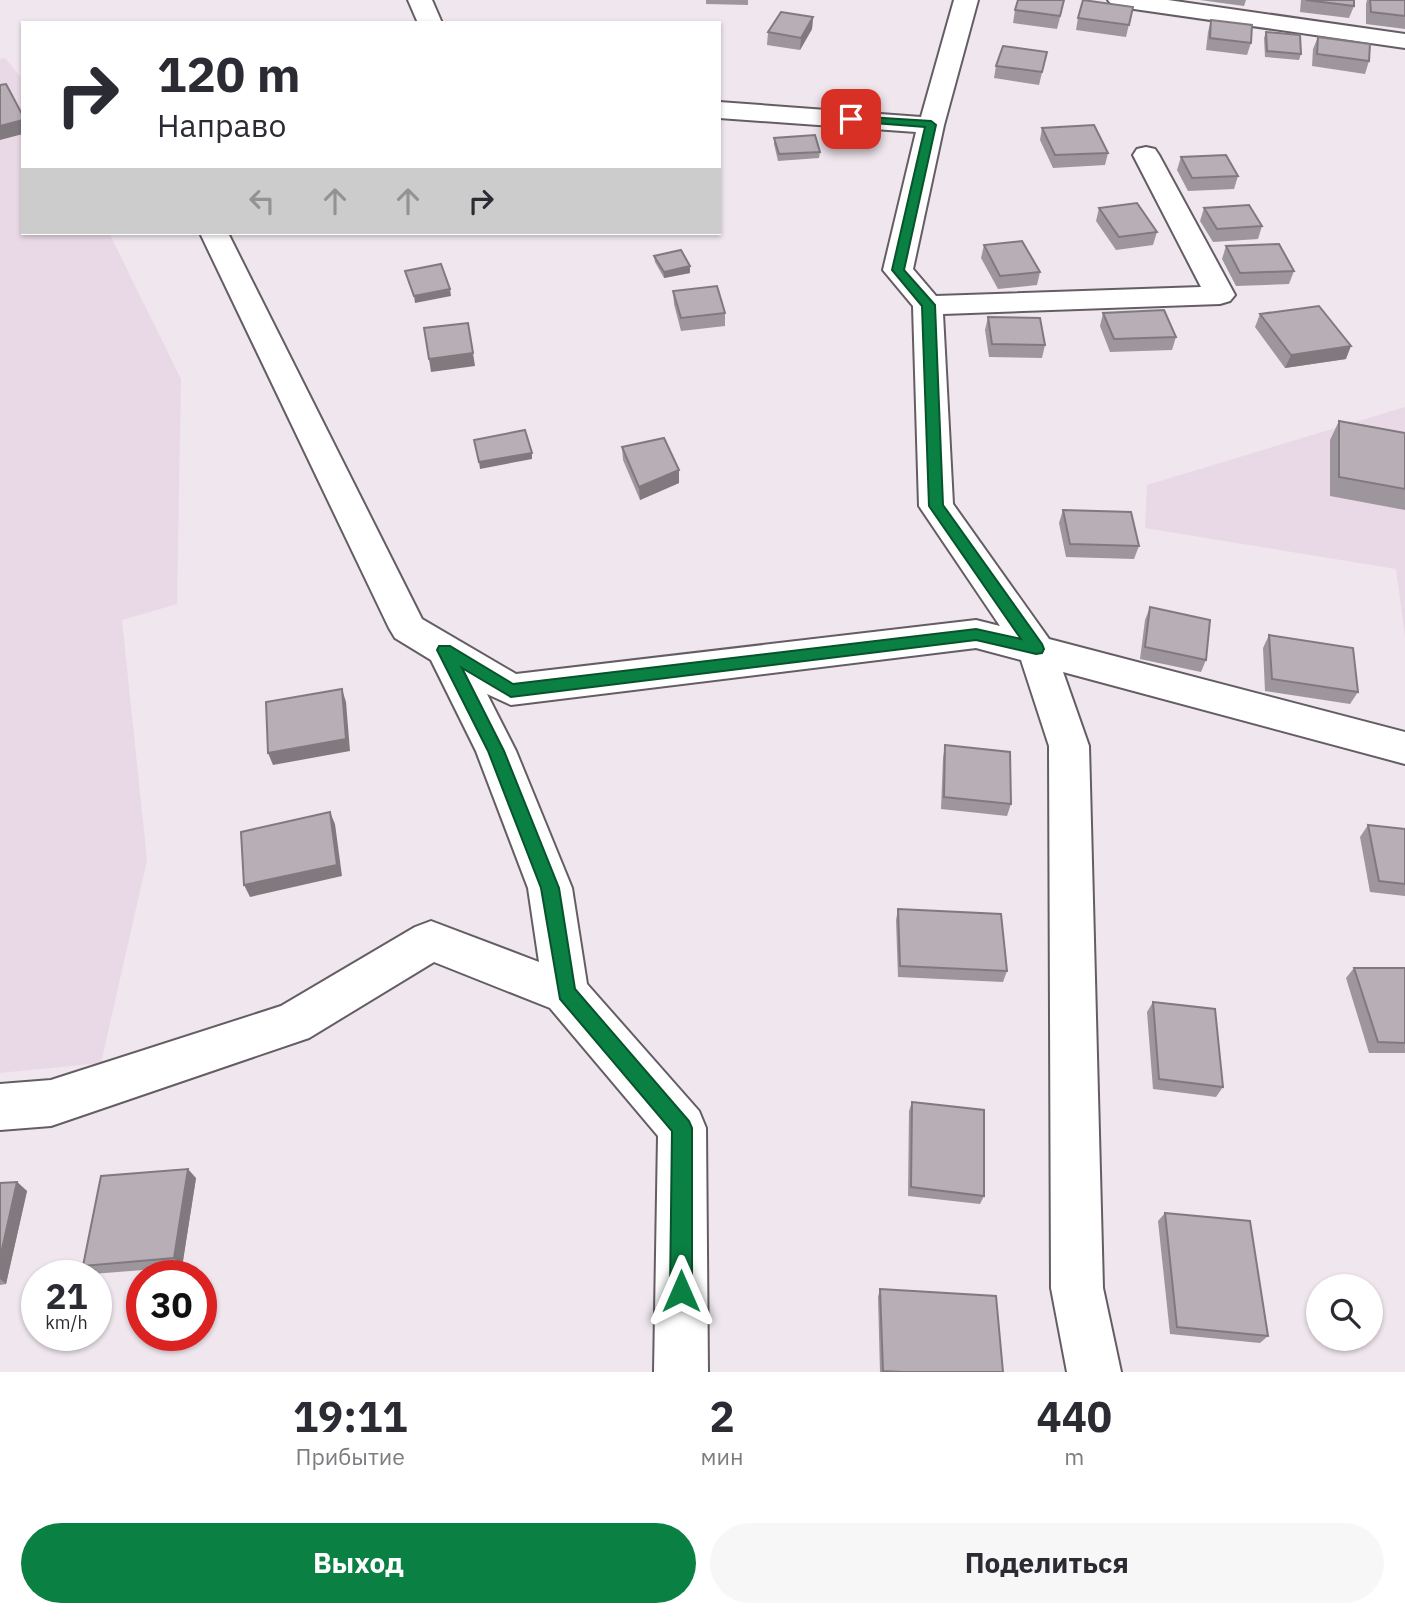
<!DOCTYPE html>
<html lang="ru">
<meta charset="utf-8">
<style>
:root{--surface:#fff;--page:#f7f7f7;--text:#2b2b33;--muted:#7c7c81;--accent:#0b8043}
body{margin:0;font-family:"IBM Plex Sans",sans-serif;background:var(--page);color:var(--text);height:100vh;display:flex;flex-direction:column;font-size:26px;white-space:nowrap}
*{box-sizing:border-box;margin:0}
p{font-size:23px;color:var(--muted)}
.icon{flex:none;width:38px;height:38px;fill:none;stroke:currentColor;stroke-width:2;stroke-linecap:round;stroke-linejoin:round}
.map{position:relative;height:1372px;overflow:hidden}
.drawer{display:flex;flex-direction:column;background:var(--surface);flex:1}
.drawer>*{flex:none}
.top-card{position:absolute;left:21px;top:21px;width:700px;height:214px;border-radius:0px;box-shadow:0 2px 5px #0004;background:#fff;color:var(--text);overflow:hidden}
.controls{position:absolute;left:1306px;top:1274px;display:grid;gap:14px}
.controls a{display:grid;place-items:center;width:77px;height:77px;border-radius:50%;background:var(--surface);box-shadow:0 2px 5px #0004;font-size:35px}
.speed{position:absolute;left:21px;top:1260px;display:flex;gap:14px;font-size:35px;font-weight:700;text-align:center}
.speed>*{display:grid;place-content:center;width:91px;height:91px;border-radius:50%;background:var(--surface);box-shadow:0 2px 5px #0004;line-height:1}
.speed small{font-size:18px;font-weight:400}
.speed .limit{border:10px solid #d22;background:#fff;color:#111}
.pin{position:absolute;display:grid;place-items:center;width:60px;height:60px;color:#fff;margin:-30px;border-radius:14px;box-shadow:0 4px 10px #0006}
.me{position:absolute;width:77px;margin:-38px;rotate:0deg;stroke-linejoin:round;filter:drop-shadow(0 0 5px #0008)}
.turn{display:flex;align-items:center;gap:24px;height:147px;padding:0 21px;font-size:32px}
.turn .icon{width:91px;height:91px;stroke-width:2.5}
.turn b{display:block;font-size:49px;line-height:60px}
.lanes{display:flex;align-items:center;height:66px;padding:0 21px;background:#0003;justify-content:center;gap:35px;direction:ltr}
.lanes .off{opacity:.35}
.eta{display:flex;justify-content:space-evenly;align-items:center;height:119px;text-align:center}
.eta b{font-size:42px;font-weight:700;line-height:49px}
.button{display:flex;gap:14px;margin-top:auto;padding:14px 21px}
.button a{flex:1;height:80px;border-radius:42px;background:var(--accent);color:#fff;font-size:28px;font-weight:700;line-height:80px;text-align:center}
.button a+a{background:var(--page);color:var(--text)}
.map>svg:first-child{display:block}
.built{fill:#e9d9e7}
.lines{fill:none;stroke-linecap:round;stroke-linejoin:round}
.minor-casing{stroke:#655d64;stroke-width:4}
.minor{fill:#fff;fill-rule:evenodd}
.wall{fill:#9d969d}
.shaded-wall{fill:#807a7f}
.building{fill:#b7aeb6;stroke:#807a7f;stroke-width:2}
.route{fill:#0b8043;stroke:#07532c;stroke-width:2}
</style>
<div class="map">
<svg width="1405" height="1372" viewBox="0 0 1405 1372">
<rect width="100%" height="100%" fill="#efe6ee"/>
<!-- built -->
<g class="built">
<polygon points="5,58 23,80 23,233 109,233 181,379 177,604 122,620 147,860 101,1063 0,1073 0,59"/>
<polygon points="1405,407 1405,637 1396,569 1145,528 1147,485"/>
</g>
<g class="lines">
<!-- minor casing -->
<g class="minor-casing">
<g id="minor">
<polygon points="408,0 432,0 442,23 418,23"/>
<polygon points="954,0 978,0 944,125 913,269 936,296 1201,287 1133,155 1137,149 1146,147 1155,149 1159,155 1235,295 1230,301 1220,304 943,314 953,504 1049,639 1405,732 1405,764 1063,672 1089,746 1103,1288 1121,1372 1067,1372 1051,1288 1049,746 1021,660 976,648 511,705 487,694 516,751 572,888 587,984 699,1111 706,1128 708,1372 654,1372 658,1136 550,1008 434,962 309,1038 51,1126 0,1130 0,1084 51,1080 281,1006 415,927 431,921 539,962 528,888 476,751 431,660 395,638 389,628 200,233 228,233 422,619 516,674 976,620 1000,626 919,506 913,306 883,270 916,132 719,118 719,102 921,117"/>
<polygon points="1108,0 1168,0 1405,34 1405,48 1120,7 1112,5"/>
</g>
</g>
<!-- minor -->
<use href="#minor" class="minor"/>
</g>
<!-- wall -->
<g class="wall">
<polygon points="706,0 748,0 748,5 706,4"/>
<polygon points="1200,0 1246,0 1244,6"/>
<polygon points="1301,0 1354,0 1354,6 1349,18 1300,12"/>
<polygon points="1367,0 1405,0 1405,29 1366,24 1366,4"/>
<polygon points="1133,7 1126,37 1076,30 1078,18"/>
<polygon points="1015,10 1062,10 1057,29 1013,23"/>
<polygon points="813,17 812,29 800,50 767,45 768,32"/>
<polygon points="1211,20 1251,43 1247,55 1206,50 1208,32"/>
<polygon points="1266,32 1301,54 1299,60 1265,57 1264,38"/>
<polygon points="1318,37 1369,61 1365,74 1312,66 1313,49"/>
<polygon points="1047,52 1039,85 994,78 996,66"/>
<polygon points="1042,128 1108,153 1105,165 1053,168 1040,140"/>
<polygon points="774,138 820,152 819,158 778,161 774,144"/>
<polygon points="1181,157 1238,176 1234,189 1188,191 1177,170"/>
<polygon points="1099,208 1157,232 1153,245 1116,250 1096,221"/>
<polygon points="1204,208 1262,226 1258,239 1213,242 1200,221"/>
<polygon points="984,245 1040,272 1037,285 998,289 981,258"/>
<polygon points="1226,246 1294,271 1289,284 1236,286 1222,259"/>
<polygon points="654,256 690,266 690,273 664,278 655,262"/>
<polygon points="673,291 725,313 725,326 681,331 674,304"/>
<polygon points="1103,313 1176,337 1172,350 1110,352 1100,326"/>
<polygon points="1260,314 1346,359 1285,368 1255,327"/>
<polygon points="988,317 1045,345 1042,358 989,357 985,330"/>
<polygon points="1339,421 1405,433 1405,510 1330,496 1330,440"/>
<polygon points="622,447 679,483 640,500 623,460"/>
<polygon points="1063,510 1139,546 1134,559 1066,557 1059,523"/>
<polygon points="1150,607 1206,660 1201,672 1140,659 1145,620"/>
<polygon points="1269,635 1358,692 1350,704 1265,691 1263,648"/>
<polygon points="945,745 1011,804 1007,816 941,809 943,758"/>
<polygon points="1368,825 1405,829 1405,896 1370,892 1360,837"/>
<polygon points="898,909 1007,971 1003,982 898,977 896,920"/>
<polygon points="1354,968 1405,968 1405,1053 1369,1053 1346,978"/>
<polygon points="1153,1002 1223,1087 1216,1097 1153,1089 1147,1012"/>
<polygon points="912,1102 984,1196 980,1204 908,1196 909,1111"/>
<polygon points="196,1178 182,1267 92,1274 83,1266"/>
<polygon points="17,1182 27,1191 6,1284 0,1285 0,1183"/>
<polygon points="1165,1213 1268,1336 1260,1343 1170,1334 1158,1221"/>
<polygon points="880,1289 1003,1372 880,1372 878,1297"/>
</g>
<!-- shaded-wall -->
<g class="shaded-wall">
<polygon points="813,17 812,29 800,50 801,38"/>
<polygon points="23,120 23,134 0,140 0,126"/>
<polygon points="690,266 690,273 664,278 664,272"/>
<polygon points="450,289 451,296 415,303 414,296"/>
<polygon points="1351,346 1346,359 1285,368 1291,355"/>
<polygon points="473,353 475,366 431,372 429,359"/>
<polygon points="532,453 532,459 480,469 479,462"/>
<polygon points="679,470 679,483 640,500 639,487"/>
<polygon points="342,689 346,702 350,751 273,765 268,753"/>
<polygon points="330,812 335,824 342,876 250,897 244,885"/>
<polygon points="188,1169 196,1178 182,1267 174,1258"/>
<polygon points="17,1182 27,1191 6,1284 0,1279 0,1258"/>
</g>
<!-- building -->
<g class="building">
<polygon points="1018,0 1064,0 1060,16 1015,10"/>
<polygon points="1083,0 1133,7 1129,25 1078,18"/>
<polygon points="1306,0 1354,0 1354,6"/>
<polygon points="1370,0 1405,0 1405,16 1371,12"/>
<polygon points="781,12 813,17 801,38 768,32"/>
<polygon points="1211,20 1252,25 1251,43 1210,38"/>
<polygon points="1266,32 1300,35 1301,54 1267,51"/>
<polygon points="1318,37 1370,44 1369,61 1317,54"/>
<polygon points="1003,46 1047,52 1042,72 996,66"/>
<polygon points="6,84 23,116 23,120 0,126 0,85"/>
<polygon points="1094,125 1108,153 1055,155 1042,128"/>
<polygon points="815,135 820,152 779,154 774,138"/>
<polygon points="1226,155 1238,176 1192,178 1181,157"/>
<polygon points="1137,203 1157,232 1119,237 1099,208"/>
<polygon points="1249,205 1262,226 1217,229 1204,208"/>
<polygon points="1022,241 1040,272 1000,276 984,245"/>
<polygon points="1279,244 1294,271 1240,273 1226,246"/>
<polygon points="681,250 690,266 664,272 654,256"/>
<polygon points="441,264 450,289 414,296 405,271"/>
<polygon points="717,286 725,313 681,318 673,291"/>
<polygon points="1319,306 1351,346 1291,355 1260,314"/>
<polygon points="1164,310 1176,337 1114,339 1103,313"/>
<polygon points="988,317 1040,318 1045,345 992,344"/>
<polygon points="468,323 473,353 429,359 424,328"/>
<polygon points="1339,421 1405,433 1405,489 1339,477"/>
<polygon points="525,430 532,453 479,462 474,440"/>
<polygon points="664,438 679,470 639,487 622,447"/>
<polygon points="1063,510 1131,512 1139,546 1070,544"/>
<polygon points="1150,607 1210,620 1206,660 1145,647"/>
<polygon points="1269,635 1353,648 1358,692 1272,679"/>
<polygon points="342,689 346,739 268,753 266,702"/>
<polygon points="945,745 1010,752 1011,804 944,797"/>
<polygon points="330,812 337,865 244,885 241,832"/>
<polygon points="1368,825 1405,829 1405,884 1379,881"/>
<polygon points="898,909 1001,914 1007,971 900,966"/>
<polygon points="1354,968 1405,968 1405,1043 1378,1042"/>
<polygon points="1153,1002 1215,1009 1223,1087 1159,1079"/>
<polygon points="912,1102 984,1110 984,1196 911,1187"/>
<polygon points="188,1169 174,1258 83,1266 101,1176"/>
<polygon points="17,1182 0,1258 0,1183"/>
<polygon points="1165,1213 1250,1221 1268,1336 1177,1327"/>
<polygon points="880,1289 996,1296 1003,1372 903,1372 883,1371"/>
</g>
<!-- route -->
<polygon class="route" points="851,116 931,121 936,125 904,270 935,305 943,505 1042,644 1044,649 1042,653 1036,654 976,640 511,697 462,668 504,751 559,888 575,989 689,1121 692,1128 692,1291 689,1298 681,1301 674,1298 670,1291 672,1131 560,999 541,888 488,751 437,650 439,646 450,646 513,684 976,629 1021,639 929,506 922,306 892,270 925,127 848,121 846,119"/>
</svg>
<div class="controls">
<a><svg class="icon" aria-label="search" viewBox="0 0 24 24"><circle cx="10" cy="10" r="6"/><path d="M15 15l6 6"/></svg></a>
</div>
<div class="speed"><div>21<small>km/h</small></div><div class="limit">30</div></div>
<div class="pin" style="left:851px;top:119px;background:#d93025"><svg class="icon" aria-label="arrive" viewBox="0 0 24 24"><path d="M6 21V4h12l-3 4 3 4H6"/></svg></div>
<svg class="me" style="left:681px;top:1291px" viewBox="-20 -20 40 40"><path d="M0-17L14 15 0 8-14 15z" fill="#0b8043" stroke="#fff" stroke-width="4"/></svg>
<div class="top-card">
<div class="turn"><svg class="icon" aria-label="right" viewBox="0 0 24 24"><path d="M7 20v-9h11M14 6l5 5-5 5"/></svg><div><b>120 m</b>Направо</div></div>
<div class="lanes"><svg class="icon off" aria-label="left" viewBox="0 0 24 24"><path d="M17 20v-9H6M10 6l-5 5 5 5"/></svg><svg class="icon off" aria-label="ahead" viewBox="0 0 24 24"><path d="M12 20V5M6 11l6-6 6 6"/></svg><svg class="icon off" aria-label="ahead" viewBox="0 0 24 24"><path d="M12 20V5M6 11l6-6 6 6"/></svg><svg class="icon" aria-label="right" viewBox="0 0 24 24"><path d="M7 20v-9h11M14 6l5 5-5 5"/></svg></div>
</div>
</div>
<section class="drawer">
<div class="eta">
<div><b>19:11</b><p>Прибытие</p></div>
<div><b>2</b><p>мин</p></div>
<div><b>440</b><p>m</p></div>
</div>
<div class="button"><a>Выход</a><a>Поделиться</a></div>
</section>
